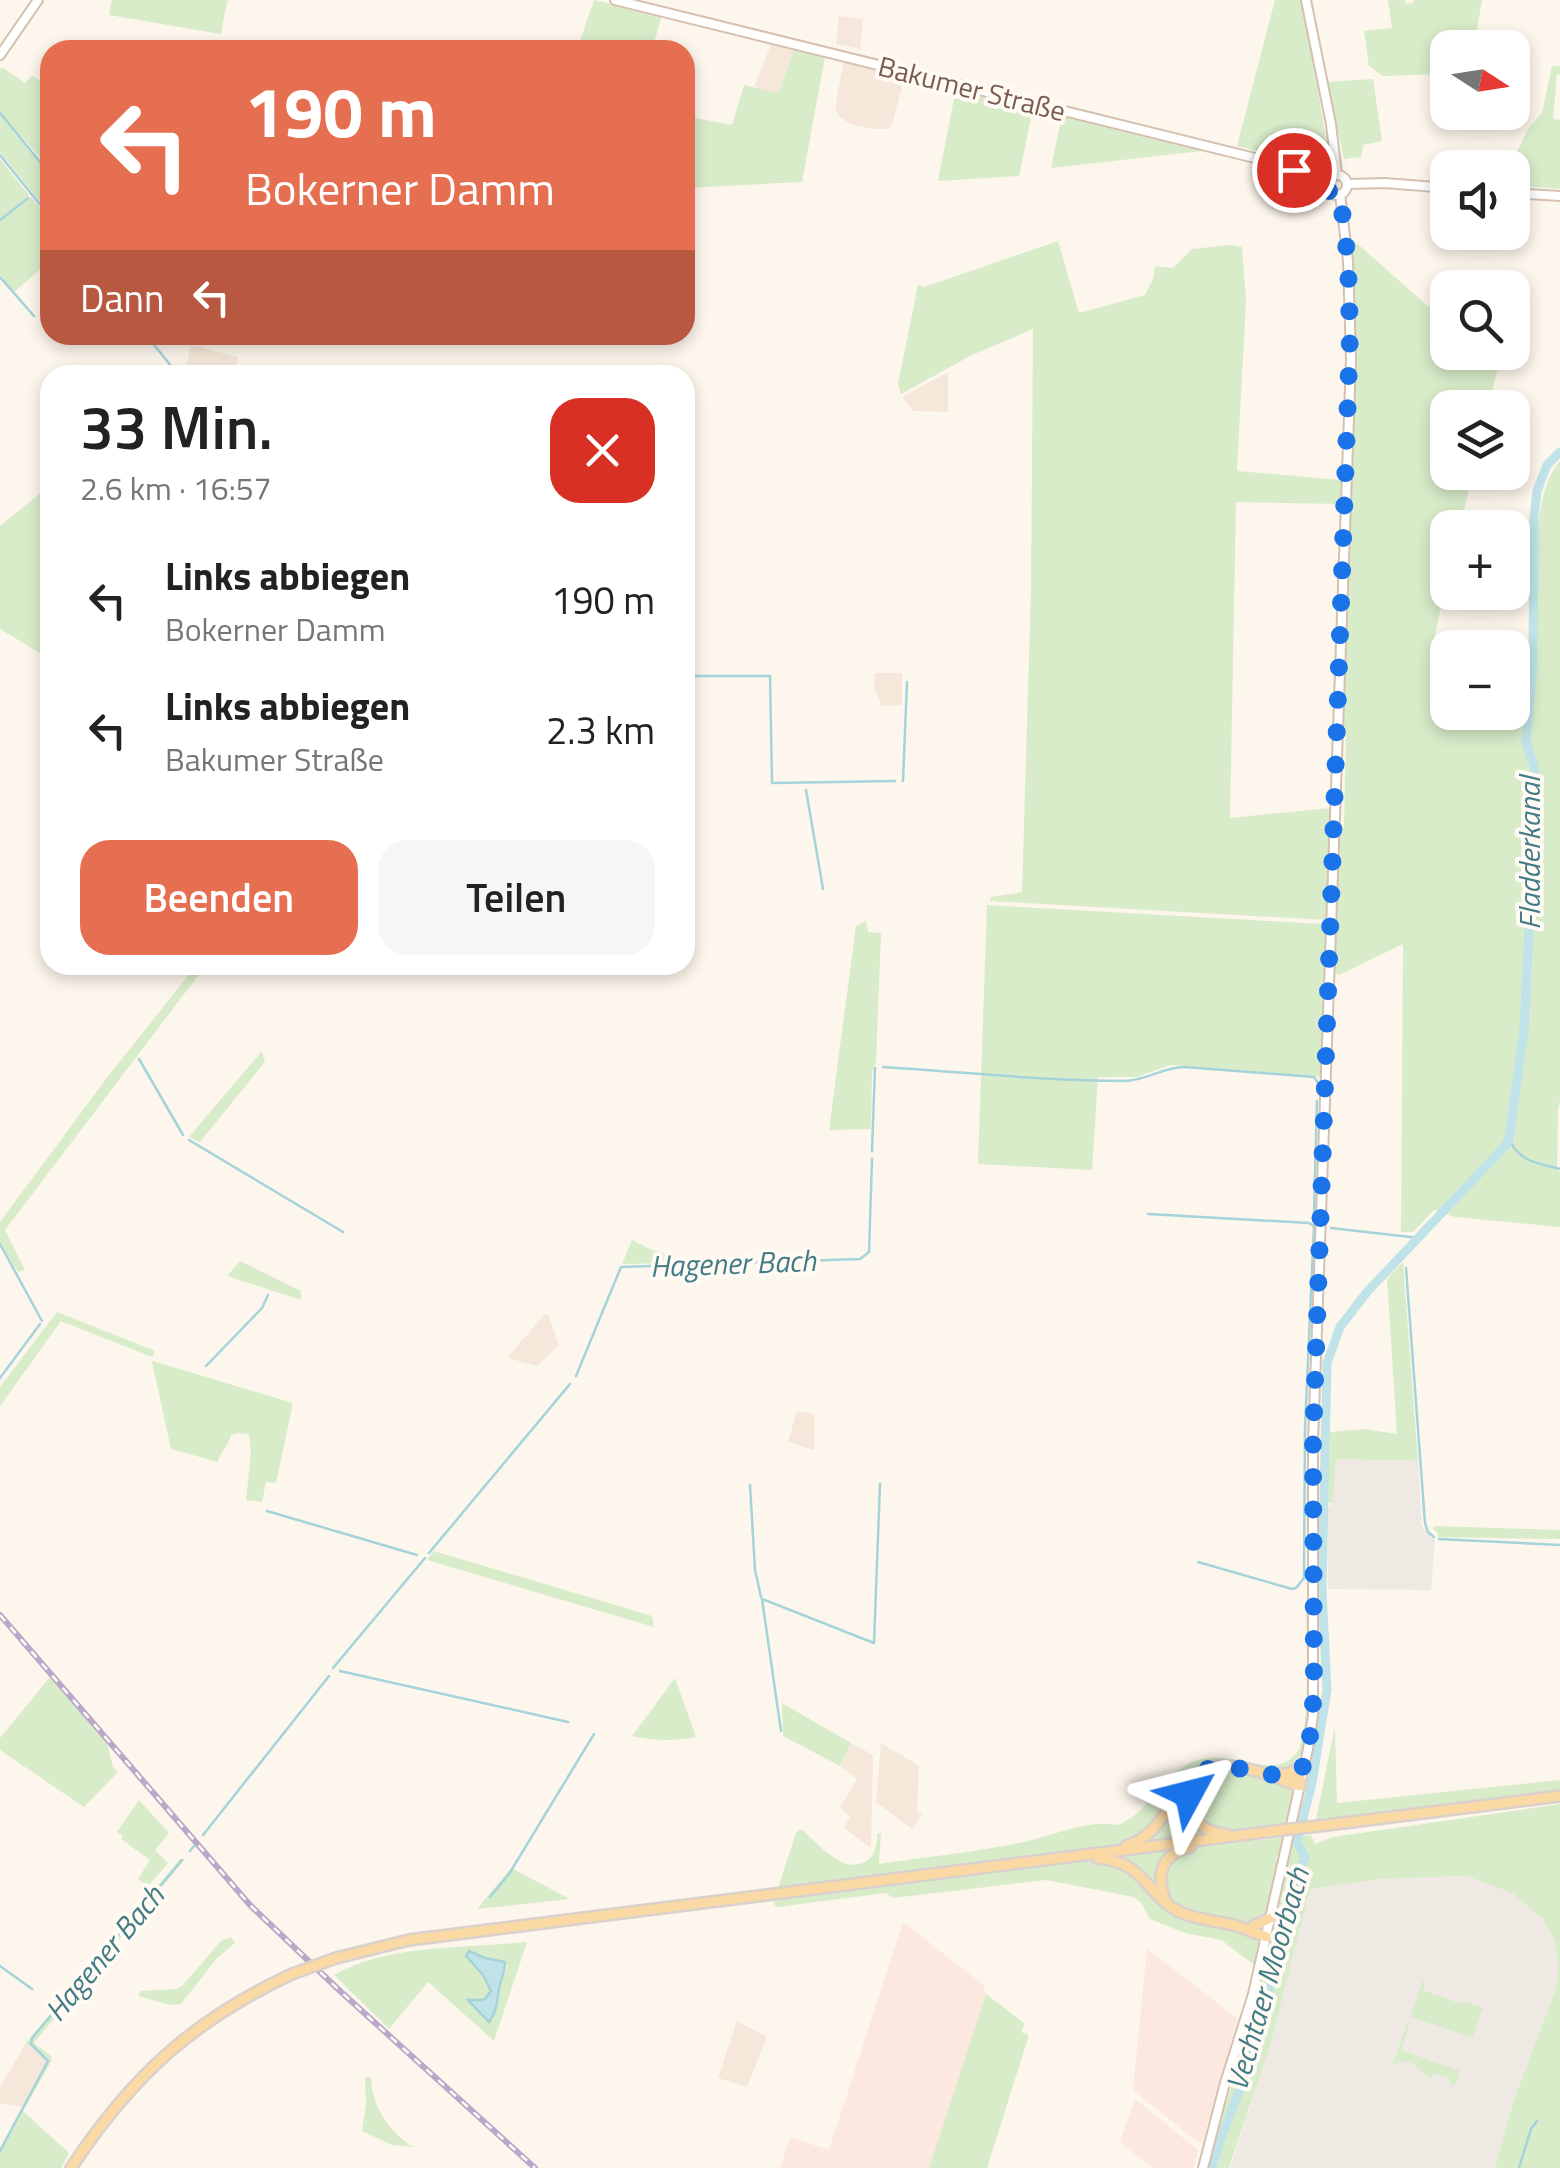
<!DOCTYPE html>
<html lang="de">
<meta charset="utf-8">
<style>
:root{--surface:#fff;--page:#f6f6f6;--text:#222;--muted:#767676;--accent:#e76f51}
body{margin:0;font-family:"Titillium Web",sans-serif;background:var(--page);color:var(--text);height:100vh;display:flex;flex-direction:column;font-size:38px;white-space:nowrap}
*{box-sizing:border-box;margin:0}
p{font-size:32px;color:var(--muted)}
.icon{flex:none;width:55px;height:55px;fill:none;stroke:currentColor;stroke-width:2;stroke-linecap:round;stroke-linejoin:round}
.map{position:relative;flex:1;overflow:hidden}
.side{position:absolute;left:40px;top:365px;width:655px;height:610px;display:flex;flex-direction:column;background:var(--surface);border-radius:30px;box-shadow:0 5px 15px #0003}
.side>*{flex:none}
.top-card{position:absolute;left:40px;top:40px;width:655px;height:305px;border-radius:30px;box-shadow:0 5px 15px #0003;background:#e76f51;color:#fff;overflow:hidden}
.needle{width:65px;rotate:102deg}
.fabs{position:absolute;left:1430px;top:30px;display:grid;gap:20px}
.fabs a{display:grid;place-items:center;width:100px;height:100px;border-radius:20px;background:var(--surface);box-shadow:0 5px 15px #0003;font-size:50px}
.pin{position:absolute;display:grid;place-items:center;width:85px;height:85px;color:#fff;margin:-42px;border:5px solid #fff;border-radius:50%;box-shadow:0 2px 10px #0007}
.me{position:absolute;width:110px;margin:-55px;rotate:52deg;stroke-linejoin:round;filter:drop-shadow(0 0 8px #0008)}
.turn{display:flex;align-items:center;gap:35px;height:210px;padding:0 40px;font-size:45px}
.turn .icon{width:130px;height:130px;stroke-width:2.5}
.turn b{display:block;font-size:70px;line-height:85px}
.then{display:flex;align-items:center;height:95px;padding:0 40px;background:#0003;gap:20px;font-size:38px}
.round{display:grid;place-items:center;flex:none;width:105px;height:105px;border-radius:30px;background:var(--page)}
.headline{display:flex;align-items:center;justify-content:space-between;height:170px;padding:0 40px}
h1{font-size:60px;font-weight:600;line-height:75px}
.action{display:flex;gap:20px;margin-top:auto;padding:20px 40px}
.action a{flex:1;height:115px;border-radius:30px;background:var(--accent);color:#fff;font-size:40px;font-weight:600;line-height:115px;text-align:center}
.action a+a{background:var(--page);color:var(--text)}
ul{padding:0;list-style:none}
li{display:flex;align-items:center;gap:30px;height:130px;padding:0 40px}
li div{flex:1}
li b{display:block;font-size:38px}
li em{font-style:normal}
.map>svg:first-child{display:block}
.residential{fill:#f5e8da}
.commercial{fill:#fde8e0}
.industrial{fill:#efe9e4}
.green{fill:#d8ecc9;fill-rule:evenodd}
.water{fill:#bfe3e8;stroke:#a5d3da;stroke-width:2.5}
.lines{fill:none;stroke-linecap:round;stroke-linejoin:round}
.stream{stroke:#a5d3da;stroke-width:2.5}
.river{stroke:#bfe3e8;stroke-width:9}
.secondary-casing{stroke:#d6c0b0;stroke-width:12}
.primary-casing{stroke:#dad1cd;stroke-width:14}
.secondary{stroke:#fff;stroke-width:8}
.primary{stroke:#fbd9a5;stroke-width:9}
.rail-casing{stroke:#b9a8c9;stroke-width:6}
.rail{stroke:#fffaf3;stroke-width:2.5;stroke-dasharray:8;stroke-linecap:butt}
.primary-bridge-casing{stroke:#dad1cd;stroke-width:14;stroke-linecap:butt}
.primary-bridge{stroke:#fbd9a5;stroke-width:9}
.route{stroke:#1a73e8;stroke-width:18;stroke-dasharray:0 32.4}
.labels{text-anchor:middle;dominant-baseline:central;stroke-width:8;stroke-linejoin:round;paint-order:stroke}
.street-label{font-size:28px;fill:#7a5c4d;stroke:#fffaf3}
.water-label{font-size:30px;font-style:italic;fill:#437c86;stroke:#fffaf3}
</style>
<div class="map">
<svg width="1560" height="2168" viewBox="0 0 1560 2168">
<rect width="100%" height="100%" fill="#fdf6ec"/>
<!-- residential -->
<g class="residential">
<polygon points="839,16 863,19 860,49 836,44"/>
<polygon points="772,42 794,49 779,93 754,87"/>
<polygon points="844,61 905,75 892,125 888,129 873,129 850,124 838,115 835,107"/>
<polygon points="191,345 238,357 234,373 212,368 210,375 184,375"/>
<polygon points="948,372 948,412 913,411 902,397"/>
<polygon points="875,673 902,673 902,705 882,706 874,688"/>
<polygon points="545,1314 548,1315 559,1345 537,1366 507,1358"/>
<polygon points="797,1411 815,1414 814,1450 788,1442"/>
<polygon points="851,1743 873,1755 871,1848 844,1828 850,1816 840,1808 857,1779 840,1766"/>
<polygon points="881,1743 919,1766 917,1810 922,1815 912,1829 876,1802"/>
<polygon points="737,2021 767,2037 747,2087 718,2078"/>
<polygon points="26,2043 46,2058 47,2061 22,2107 0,2103 0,2088"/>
</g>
<!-- commercial -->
<g class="commercial">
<polygon points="903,1922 983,1985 986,1994 929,2168 780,2168 790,2137 829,2150"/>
<polygon points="1147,1949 1238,2019 1202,2143 1198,2142 1133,2090"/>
<polygon points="1135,2099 1198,2150 1194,2168 1153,2168 1120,2142"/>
</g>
<!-- industrial -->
<g class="industrial">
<polygon points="1336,1459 1418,1461 1422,1526 1435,1540 1431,1590 1328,1589 1328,1508 1333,1502"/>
<polygon points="1467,1876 1512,1892 1534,1909 1543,1919 1555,1941 1558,1961 1557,1986 1513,2102 1495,2168 1230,2168 1271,2043 1310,1889 1380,1879"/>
</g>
<!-- green -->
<g class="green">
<polygon points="112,0 230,0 227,1 221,34 109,15"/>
<polygon points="594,0 662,15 652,50 586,50 578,47"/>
<polygon points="1275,0 1302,0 1327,143 1328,162 1320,166 1237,146"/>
<polygon points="1388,0 1404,0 1406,4 1412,3 1414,0 1482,0 1474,47 1448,48 1447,74 1383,76 1369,66 1364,31 1392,28"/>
<polygon points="794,49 825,57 802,182 685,188 685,116 732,125 744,85 779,93"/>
<polygon points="1552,66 1560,66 1560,75 1557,74 1553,119 1560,120 1560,189 1513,185 1513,169 1516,154 1528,129 1542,113"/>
<polygon points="2,67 25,83 32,75 50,88 50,161 47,165 22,137 20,137 0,112 0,70"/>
<polygon points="1373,79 1382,141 1363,145 1361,157 1344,159 1327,82"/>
<polygon points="956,88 1033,108 1019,176 938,181"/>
<polygon points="0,115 50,176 50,214 0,152"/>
<polygon points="1062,115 1200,148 1202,151 1051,168"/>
<polygon points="0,159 29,195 0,219"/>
<polygon points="31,197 50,221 50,261 14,292 0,275 0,221"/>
<path d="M1352,239L1447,323L1448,352L1481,353L1498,367L1488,407L1448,408V472L1473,473L1460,527L1448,528L1447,580L1433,643L1447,648L1448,712H1512L1513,666L1537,674C1536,625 1526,496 1560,461V1100L1558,1110L1557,1170L1560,1172V1227L1455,1217L1434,1210L1413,1232H1401L1403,944L1339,975L1335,973L1339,843L1344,825L1346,733L1343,720L1354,355Z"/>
<polygon points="1058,241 1079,313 1145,295 1153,279 1155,266 1173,268 1192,249 1231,245 1242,247 1246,301 1237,471 1341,480 1340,504 1236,502 1230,818 1331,808 1326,920 990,901 991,897 1022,892 1031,590 1033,329 970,356 901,394 898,384 918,285 924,287"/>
<polygon points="48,487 50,491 50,659 0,629 0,526"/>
<polygon points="987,905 1322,924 1326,927 1326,936 1322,1077 1170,1065 1137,1077 1098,1077 1092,1170 978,1164"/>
<polygon points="866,921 868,932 881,933 876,1062 872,1072 871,1129 829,1130 856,926"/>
<polygon points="191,972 200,973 5,1230 25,1270 18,1272 0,1243 0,1222 106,1079"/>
<polygon points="262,1051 265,1062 200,1142 189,1137"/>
<polygon points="632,1240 650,1249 680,1258 683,1263 622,1264"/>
<polygon points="240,1261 301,1291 301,1300 227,1276"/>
<polygon points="1403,1262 1418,1461 1336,1459 1333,1503 1328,1502 1330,1432 1364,1429 1397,1434 1387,1279"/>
<polygon points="57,1312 155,1351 152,1357 61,1321 0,1406 0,1387"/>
<path d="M153,1361L293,1403L276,1483L266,1482L262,1502L246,1500L251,1453L249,1434L237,1433L231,1435C228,1448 219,1453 218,1462L171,1449L152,1362Z"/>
<polygon points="1436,1526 1560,1530 1560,1539 1438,1537 1437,1532 1432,1528"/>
<polygon points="434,1551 652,1616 654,1627 427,1560"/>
<path d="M1306,1603L1310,1606C1311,1645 1319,1744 1290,1771C1269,1773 1249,1764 1228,1763C1174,1760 1181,1801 1154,1825C1147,1832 1136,1837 1128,1843L778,1888L796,1833L799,1830H802C818,1843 842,1874 865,1862C876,1856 877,1845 877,1834L881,1833L879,1864C926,1857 973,1852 1019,1843C1051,1837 1086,1819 1118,1825C1148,1813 1160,1779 1188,1764C1213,1751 1239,1762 1264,1765C1278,1766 1290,1763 1298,1751C1311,1728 1306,1634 1306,1603Z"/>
<polygon points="50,1677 107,1743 113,1767 118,1772 84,1807 0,1750 0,1738"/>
<path d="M675,1678L696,1737C676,1741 653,1741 632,1736Z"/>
<polygon points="782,1703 851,1743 840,1766 783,1736"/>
<polygon points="1335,1726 1337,1803 1560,1780 1560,1791 1345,1818 1316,1819"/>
<polygon points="1222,1770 1273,1779 1290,1785 1293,1797 1285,1823 1223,1831 1210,1828 1195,1814 1193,1791 1204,1775"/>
<polygon points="1191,1779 1186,1803 1215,1835 1139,1845 1163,1825"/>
<polygon points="139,1800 169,1833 155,1850 168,1863 148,1886 138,1879 150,1860 121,1839 123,1836 117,1832"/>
<path d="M1560,1804V2168H1495L1513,2102L1557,1986L1558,1961L1555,1941L1543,1919L1512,1893L1467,1876L1380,1879L1310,1889L1271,2043L1229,2168H1208C1219,2117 1238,2069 1252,2019C1269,1959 1280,1898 1293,1837L1311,1835L1315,1844L1333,1837Z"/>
<polygon points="1284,1837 1281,1855 1277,1856 1276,1859 1280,1863 1272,1897 1264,1916 1251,1923 1232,1921 1184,1910 1171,1902 1164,1889 1164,1874 1169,1861 1193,1848"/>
<polygon points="1176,1847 1166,1856 1158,1891 1138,1869 1107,1856"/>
<polygon points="180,1859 185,1859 34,2043 50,2055 52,2060 23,2111 69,2153 61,2168 0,2168 0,2149 47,2061 46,2058 26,2043"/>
<polygon points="1084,1861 1115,1863 1133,1872 1164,1905 1258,1937 1261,1940 1261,1947 1256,1950 1259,1953 1258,1964 1253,1964 1221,1940 1185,1933 1150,1919 1142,1904 1134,1897 1046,1880 893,1898 886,1893 777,1907 774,1904 775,1899 994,1870 1015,1870"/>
<polygon points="511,1868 570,1899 477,1909"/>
<polygon points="231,1937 235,1943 217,1958 181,2004 170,2005 138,1996 141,1991 177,1989 183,1985 221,1941"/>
<path d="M527,1942L494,2041L428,1982L389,2029L334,1975C387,1944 467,1948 527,1942ZM472,1951L485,1958L506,1962L507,1966L500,1985L499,2002L493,2019L469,2000H484L491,1991Z"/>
<polygon points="1425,1981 1423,1990 1461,2004 1463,2001 1483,2008 1472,2038 1411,2017 1422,1982"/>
<polygon points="986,1994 1025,2024 1021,2032 1029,2035 987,2168 929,2168"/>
<path d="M1410,2023L1401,2050L1460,2071L1455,2086L1450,2084L1451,2079L1434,2073L1431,2079C1421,2075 1418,2061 1405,2062C1401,2062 1397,2064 1393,2064L1407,2024Z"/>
<path d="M365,2077L371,2078C372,2106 389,2132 413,2147L392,2145L362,2131L366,2104Z"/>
</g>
<!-- water -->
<path class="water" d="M469,1951L485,1958L505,1962C505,1971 501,1979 499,1988C497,2003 497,2011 489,2022L468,2000H484L491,1991L483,1975L466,1956Z"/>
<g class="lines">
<!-- stream -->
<g class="stream">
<polyline points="190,50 191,47"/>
<polyline points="0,113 50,174"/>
<polyline points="0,155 50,217"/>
<polyline points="0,220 28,198"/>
<polyline points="0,277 34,316"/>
<polyline points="146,335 176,372 175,375"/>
<polyline points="303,335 313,338"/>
<polyline points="685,676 770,676 772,783 895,781"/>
<polyline points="903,781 907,682"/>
<polyline points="806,790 823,889"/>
<polyline points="139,1059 183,1135"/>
<path d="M883,1067C963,1072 1044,1081 1124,1081C1146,1081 1163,1067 1184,1067L1314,1077L1318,1083V1090"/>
<path d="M1509,1139C1519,1162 1538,1163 1560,1169"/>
<polyline points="189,1140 343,1232"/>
<polyline points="872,1151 875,1068"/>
<polyline points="1148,1214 1309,1223 1314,1226"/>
<polyline points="1314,1214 1317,1101"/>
<polyline points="1331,1228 1419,1238"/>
<polyline points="0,1244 42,1321"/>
<polyline points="1406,1268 1425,1523 1428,1532 1434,1537"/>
<polyline points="206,1366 262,1308 268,1295"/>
<polyline points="576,1376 621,1267 860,1259 869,1252 872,1159"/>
<polyline points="0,1378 40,1324"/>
<polyline points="750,1485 755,1570 761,1597"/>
<polyline points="267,1511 417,1555"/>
<polyline points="1439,1539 1560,1545"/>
<polyline points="429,1553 570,1384"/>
<polyline points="1198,1562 1292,1589 1296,1588 1304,1578 1305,1428 1314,1226"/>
<polyline points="333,1668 425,1558"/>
<polyline points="340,1671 568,1722"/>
<polyline points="781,1731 762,1599 874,1643 880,1484"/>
<polyline points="203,1835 329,1676"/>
<polyline points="190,1851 194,1846"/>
<polyline points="490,1897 509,1874 594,1734"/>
<polyline points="0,1966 32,1989"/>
<polyline points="0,2151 48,2061 31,2044 32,2038 182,1860"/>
<polyline points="1519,2168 1531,2129 1537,2121"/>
</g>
<!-- river -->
<path class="river" d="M1212,2168C1219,2137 1234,2109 1243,2079C1261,2021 1276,1962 1292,1904L1294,1879L1305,1858L1297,1842L1312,1783L1327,1690L1322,1590L1327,1363L1340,1327L1367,1292L1506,1145L1509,1139L1524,1029L1536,795L1534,766L1526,742L1533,669L1534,518L1537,491L1547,465L1560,452"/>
<!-- secondary casing -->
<g class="secondary-casing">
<g id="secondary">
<polyline points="615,0 1267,161 1327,182"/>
<polyline points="1306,0 1331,124 1337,175"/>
<polyline points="0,55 38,0"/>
<circle cx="1337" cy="185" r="10"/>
<polyline points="1347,184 1385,183 1448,188"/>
<polyline points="1512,193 1560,196"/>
<polyline points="1203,2168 1225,2083 1253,1994 1308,1749 1313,1715 1313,1442 1351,359 1348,261 1340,194"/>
</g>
</g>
<!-- primary casing -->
<g class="primary-casing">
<g id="primary">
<polyline points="1275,1774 1288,1774 1301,1780"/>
<polyline points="1288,1774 1304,1765"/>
<path d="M1199,1776C1178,1800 1193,1833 1226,1834"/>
<polyline points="1319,1826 1560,1796"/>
<path d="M1126,1846C1176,1831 1170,1766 1224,1766C1251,1766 1275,1778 1300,1786"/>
<path d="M1097,1858C1146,1861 1146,1897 1182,1913C1199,1920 1219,1921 1237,1926C1247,1929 1257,1934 1267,1937"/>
<path d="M1165,1899C1155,1874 1163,1853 1190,1847"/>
<polyline points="1253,1926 1271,1918"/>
<polyline points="336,1958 409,1940 1282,1830"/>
<path d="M71,2168C131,2077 193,2020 292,1974"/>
</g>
</g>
<!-- secondary -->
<use href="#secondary" class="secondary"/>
<!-- primary -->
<use href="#primary" class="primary"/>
<!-- rail casing -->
<g class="rail-casing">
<polyline id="rail" points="0,1615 250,1905 340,1991 535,2168"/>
</g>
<!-- rail -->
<use href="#rail" class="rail"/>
<!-- primary-bridge casing -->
<g class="primary-bridge-casing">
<g id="primary-bridge">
<polyline points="1282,1830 1319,1826"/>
<polyline points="292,1974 336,1958"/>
</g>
</g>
<!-- primary-bridge -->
<use href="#primary-bridge" class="primary-bridge"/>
</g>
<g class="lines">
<!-- route -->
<path class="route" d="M1189,1794C1205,1740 1256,1784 1290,1773C1292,1773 1302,1767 1304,1766L1311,1731L1314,1690L1313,1442L1350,335L1348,261L1340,194C1331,195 1326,191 1327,182L1294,170"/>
</g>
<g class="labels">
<!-- street labels -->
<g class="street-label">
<text transform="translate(972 88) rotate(14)">Bakumer Straße</text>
</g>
<!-- water labels -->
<g class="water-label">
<text transform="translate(1529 853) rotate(-90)">Fladderkanal</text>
<text transform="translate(733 1263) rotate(-2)">Hagener Bach</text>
<text transform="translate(104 1953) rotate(-50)">Hagener Bach</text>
<text transform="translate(1267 1979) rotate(-74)">Vechtaer Moorbach</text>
</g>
</g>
</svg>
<div class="fabs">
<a><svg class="needle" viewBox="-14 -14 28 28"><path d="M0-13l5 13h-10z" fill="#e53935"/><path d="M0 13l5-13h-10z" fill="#767676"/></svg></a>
<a><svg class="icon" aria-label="sound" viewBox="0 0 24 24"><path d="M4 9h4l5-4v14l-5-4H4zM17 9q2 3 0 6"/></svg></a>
<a><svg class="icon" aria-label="search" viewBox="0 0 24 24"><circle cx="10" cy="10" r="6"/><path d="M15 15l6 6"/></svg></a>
<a><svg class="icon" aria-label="layers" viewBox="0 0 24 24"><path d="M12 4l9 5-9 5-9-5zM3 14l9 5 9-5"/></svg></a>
<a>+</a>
<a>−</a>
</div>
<div class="pin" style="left:1294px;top:170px;background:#d93025"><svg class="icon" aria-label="arrive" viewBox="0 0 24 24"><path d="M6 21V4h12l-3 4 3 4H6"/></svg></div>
<svg class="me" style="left:1189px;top:1794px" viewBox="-20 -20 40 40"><path d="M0-17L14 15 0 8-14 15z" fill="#1a73e8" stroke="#fff" stroke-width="4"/></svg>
<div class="top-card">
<div class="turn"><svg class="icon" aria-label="left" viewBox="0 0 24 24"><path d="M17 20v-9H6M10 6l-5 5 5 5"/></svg><div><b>190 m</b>Bokerner Damm</div></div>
<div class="then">Dann<svg class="icon" aria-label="left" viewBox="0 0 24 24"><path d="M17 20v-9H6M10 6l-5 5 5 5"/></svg></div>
</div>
<section class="side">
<div class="headline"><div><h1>33 Min.</h1><p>2.6 km · 16:57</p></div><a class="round" style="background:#d93025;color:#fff"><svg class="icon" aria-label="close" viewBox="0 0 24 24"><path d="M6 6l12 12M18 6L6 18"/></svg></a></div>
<ul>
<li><svg class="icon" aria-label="left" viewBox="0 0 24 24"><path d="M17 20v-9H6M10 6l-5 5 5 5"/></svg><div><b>Links abbiegen</b><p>Bokerner Damm</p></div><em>190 m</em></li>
<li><svg class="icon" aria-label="left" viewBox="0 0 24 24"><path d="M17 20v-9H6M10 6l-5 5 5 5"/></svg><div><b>Links abbiegen</b><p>Bakumer Straße</p></div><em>2.3 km</em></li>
</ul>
<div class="action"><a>Beenden</a><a>Teilen</a></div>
</section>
</div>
